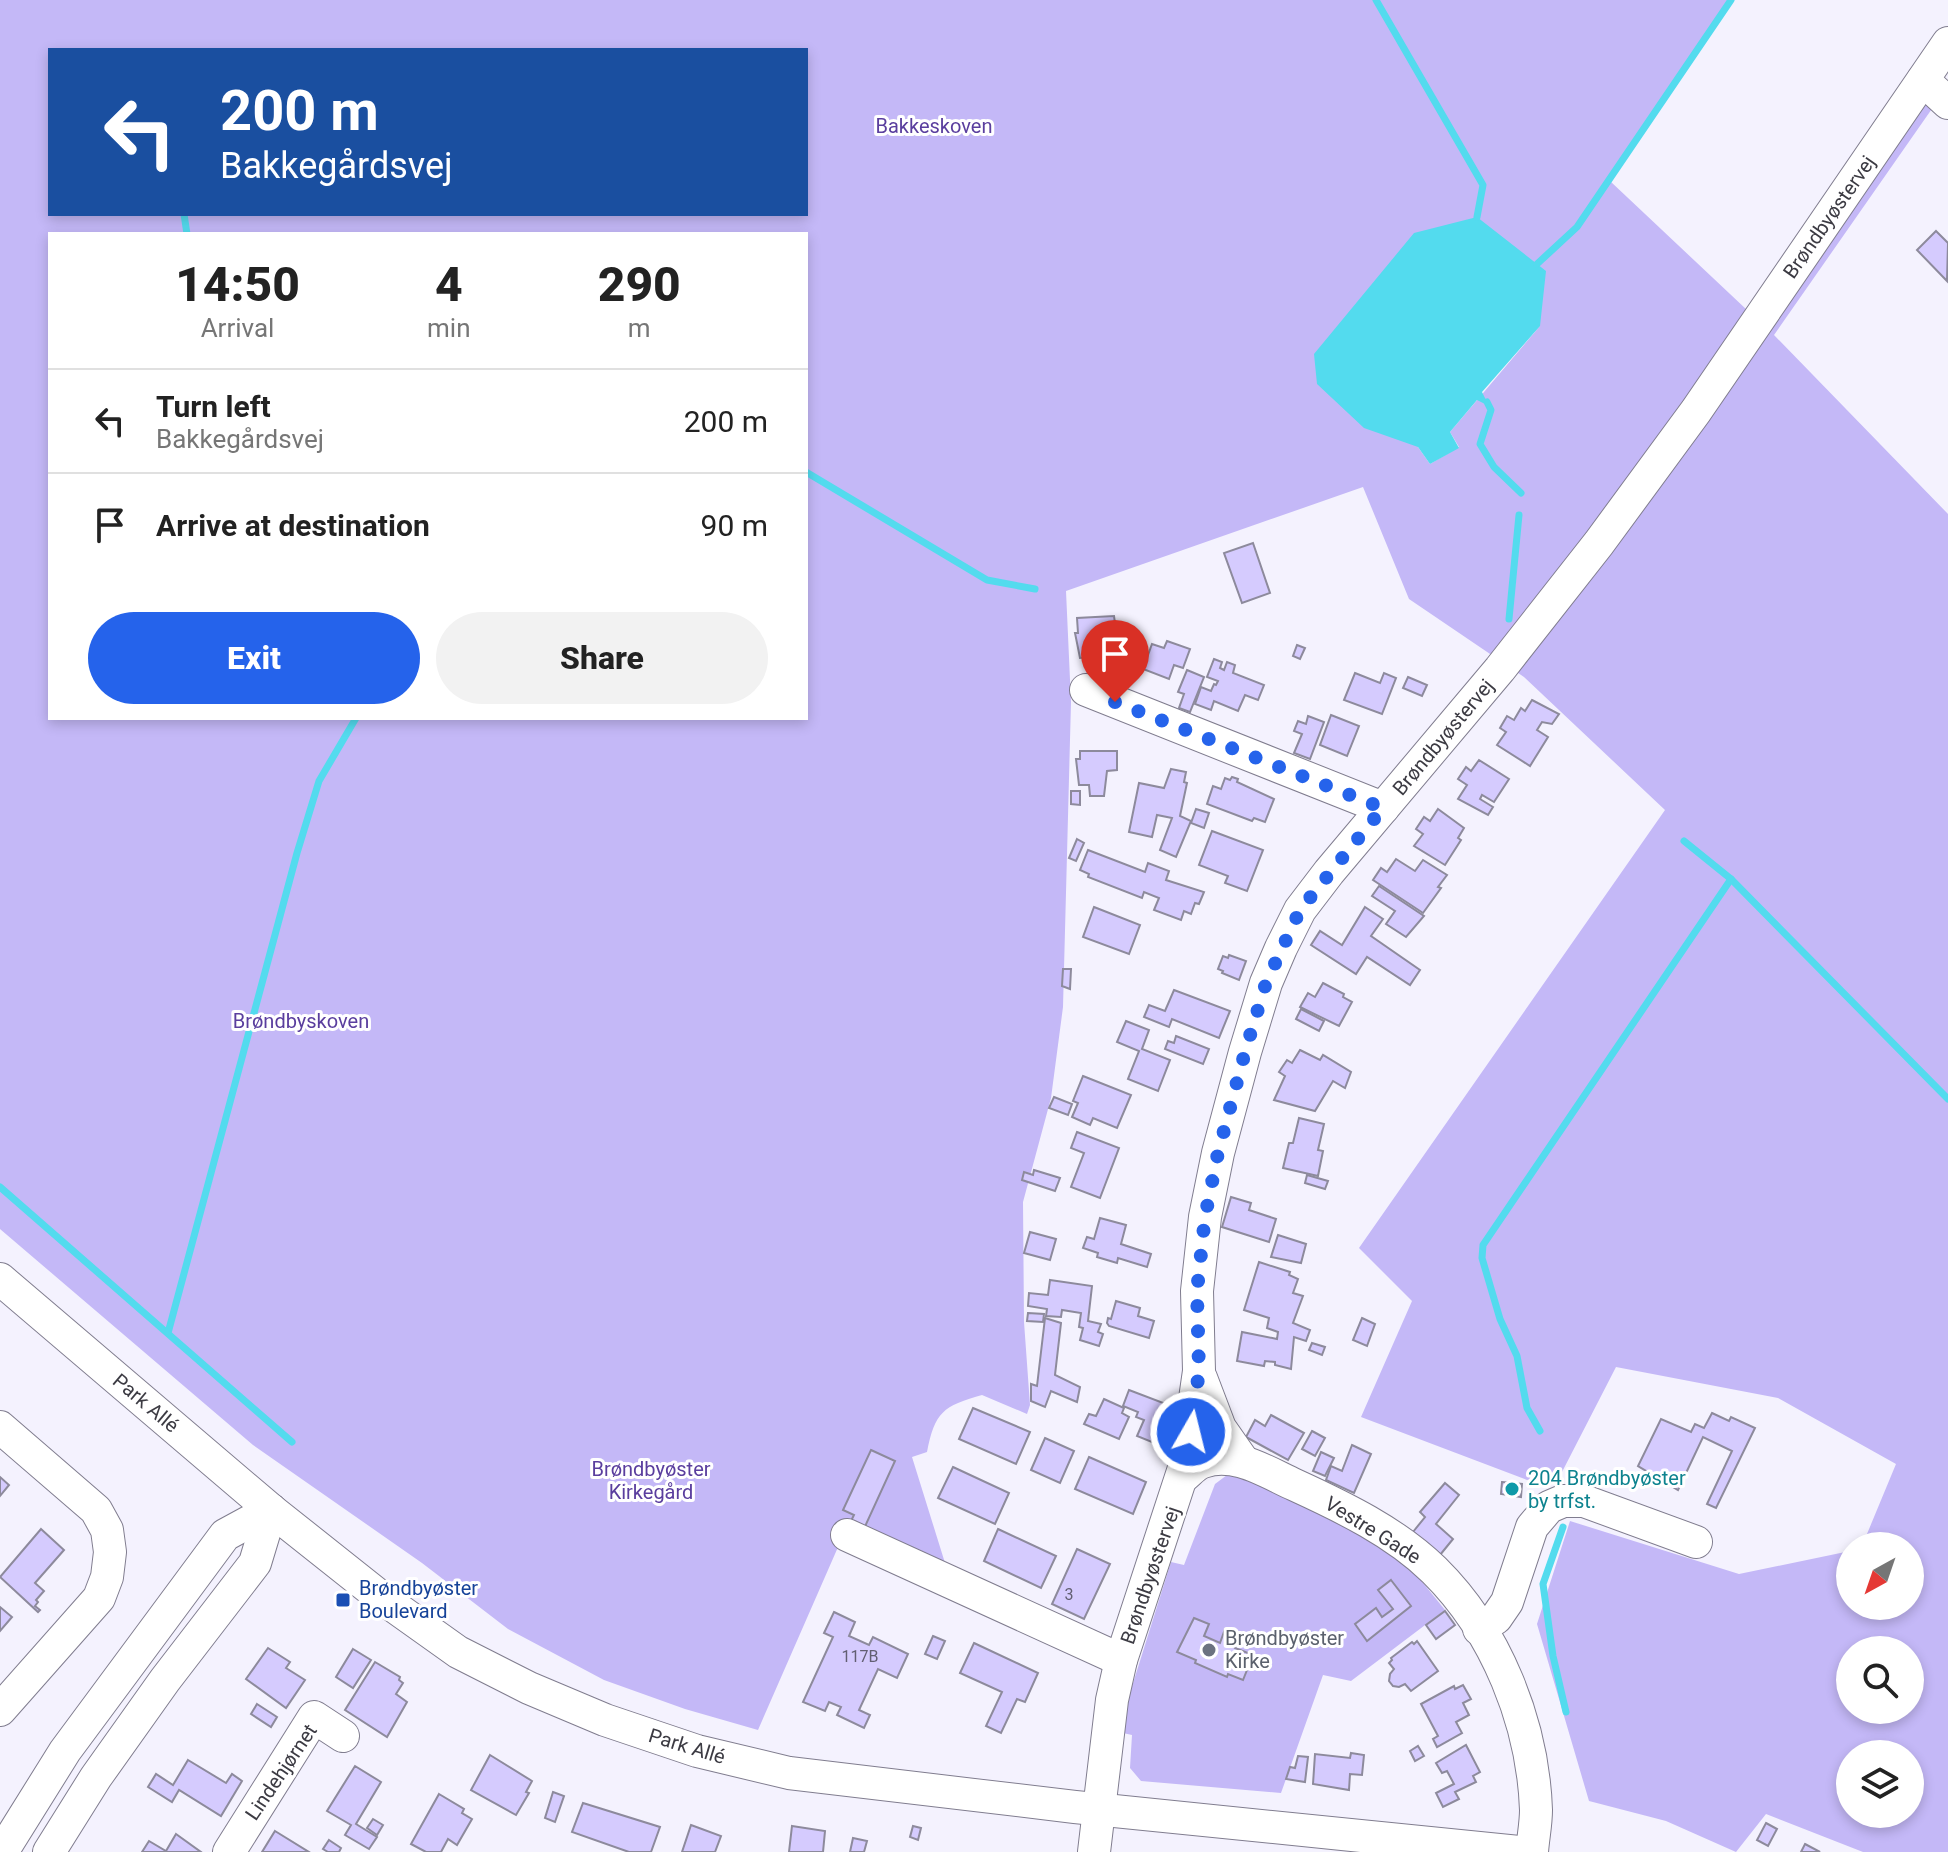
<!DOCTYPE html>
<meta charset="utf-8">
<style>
:root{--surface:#fff;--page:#f2f2f2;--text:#222;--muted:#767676;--line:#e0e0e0;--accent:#2563eb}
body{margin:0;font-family:Roboto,sans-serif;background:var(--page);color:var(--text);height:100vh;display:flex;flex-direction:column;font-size:30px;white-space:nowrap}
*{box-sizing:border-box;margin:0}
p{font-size:26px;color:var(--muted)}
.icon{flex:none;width:44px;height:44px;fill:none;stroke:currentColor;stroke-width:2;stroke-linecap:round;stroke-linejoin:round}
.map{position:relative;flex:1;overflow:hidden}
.details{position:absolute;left:48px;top:232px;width:760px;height:488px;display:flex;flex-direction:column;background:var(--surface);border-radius:0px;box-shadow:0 4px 12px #0003}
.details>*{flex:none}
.banner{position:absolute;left:48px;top:48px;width:760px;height:168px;border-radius:0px;box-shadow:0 4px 12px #0003;background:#1a4fa0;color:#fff;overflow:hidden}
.needle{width:52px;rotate:220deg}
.controls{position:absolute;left:1836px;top:1532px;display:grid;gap:16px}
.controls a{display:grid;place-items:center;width:88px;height:88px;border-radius:50%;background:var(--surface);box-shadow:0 4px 12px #0003;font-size:40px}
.pin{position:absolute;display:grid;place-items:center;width:68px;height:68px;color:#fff;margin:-82px -34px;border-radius:50% 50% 50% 0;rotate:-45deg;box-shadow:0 0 8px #0007}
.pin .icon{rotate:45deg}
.me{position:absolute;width:88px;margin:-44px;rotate:8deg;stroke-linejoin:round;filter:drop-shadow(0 0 6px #0008)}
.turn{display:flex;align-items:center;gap:28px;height:168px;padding:0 40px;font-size:36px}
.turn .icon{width:104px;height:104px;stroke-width:2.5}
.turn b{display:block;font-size:56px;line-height:68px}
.eta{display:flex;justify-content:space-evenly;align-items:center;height:136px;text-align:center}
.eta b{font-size:48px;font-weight:800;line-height:56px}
.button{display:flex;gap:16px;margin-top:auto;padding:16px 40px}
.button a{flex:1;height:92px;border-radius:48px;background:var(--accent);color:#fff;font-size:32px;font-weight:800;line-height:92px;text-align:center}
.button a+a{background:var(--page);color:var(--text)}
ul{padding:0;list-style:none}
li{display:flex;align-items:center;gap:24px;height:104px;padding:0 40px;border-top:2px solid var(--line)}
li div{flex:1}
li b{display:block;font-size:30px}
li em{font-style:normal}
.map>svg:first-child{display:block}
.green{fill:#c4b8f7;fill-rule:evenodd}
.water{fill:#53dbee}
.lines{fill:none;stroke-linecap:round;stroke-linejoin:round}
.stream{stroke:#53dbee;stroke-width:7}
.building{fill:#d5cbfe;stroke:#8d8a9c;stroke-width:2}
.minor-casing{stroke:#807d8f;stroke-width:34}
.minor{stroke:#fff;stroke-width:32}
.route{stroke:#2563eb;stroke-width:14;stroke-dasharray:0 25.2}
.culture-dot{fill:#0f9aa8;stroke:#fff;stroke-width:3}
.transit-dot{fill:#1a4fb4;stroke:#fff;stroke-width:3}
.worship-dot{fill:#6b7280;stroke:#fff;stroke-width:3}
.labels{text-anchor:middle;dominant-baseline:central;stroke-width:6;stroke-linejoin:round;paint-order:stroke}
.number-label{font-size:16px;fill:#625f72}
.park-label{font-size:20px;fill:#5a3e9e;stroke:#fff}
.street-label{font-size:20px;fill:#3c3b43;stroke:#fff}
.culture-label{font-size:20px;fill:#0d838f;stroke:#fff;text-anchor:start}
.transit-label{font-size:20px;fill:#164399;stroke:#fff;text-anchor:start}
.worship-label{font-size:20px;fill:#5b616d;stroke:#fff;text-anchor:start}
</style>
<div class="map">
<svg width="1948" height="1852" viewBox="0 0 1948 1852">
<rect width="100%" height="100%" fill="#f4f2fe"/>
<!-- green -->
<g class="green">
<path d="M0,0H1731L1610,181L1764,326L1919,105L1936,103L1774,335L1948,514V1852H1863L1766,1814L1736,1852L1666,1821L1589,1801L1537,1624L1570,1521L1739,1574L1850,1551V1606H1910V1546H1862L1896,1464L1778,1398L1616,1367L1562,1472L1527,1480L1361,1417L1412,1301L1359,1248L1665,810L1524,677L1409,599L1363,487L1066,591L1071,702L1063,1007L1051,1098L1023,1202L1024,1322L1030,1405L1027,1414L982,1395C943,1406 935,1412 927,1452L912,1457L945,1563L849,1522L758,1730L685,1709L604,1680L508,1629L422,1563L253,1445L0,1229ZM50,50H806V214H50ZM50,234H806V718H50ZM1540,326L1450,432L1459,447L1430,464L1418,447ZM1850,1650H1910V1710H1850ZM1850,1754H1910V1814H1850Z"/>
<polygon points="1231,1472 1290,1497 1379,1543 1415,1573 1445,1610 1351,1681 1323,1675 1281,1793 1141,1781 1130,1768 1132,1735 1123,1733 1129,1696 1171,1562 1184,1565 1215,1484"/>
</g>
<!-- water -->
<polygon class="water" points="1477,217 1546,271 1540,326 1482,392 1487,402 1485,404 1477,400 1450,432 1459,448 1430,464 1418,447 1364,428 1317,384 1314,354 1414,233"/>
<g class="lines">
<!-- stream -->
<g class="stream">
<polyline points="1376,0 1483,185 1477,217"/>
<polyline points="184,214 187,234"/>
<polyline points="1537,264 1577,227 1731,0"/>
<polyline points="1487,402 1491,410 1480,444 1494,467 1521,493"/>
<polyline points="806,472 987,580 1035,589"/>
<polyline points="1509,619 1519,515"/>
<polyline points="1684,841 1731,879 1948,1099"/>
<polyline points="0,1187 292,1442"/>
<polyline points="168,1333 297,853 319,781 356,718"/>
<polyline points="1540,1431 1527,1408 1517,1356 1500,1319 1482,1258 1483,1245 1731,879"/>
<polyline points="1563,1527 1543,1584 1553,1656 1566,1712"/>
</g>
</g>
<!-- building -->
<g class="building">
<polygon points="1936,231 1948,243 1947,281 1917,250"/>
<polygon points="1253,543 1270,593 1242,603 1224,553"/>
<polygon points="1114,616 1118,645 1137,654 1129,677 1116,672 1122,657 1118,655 1080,658 1075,633 1078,633 1077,618"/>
<polygon points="1167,641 1190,649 1183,668 1174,665 1169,679 1143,669 1152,644 1164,648"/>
<polygon points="1297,645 1305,648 1300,659 1293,656"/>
<polygon points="1214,659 1222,662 1220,668 1224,670 1227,662 1235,665 1233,673 1264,685 1258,700 1245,695 1238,711 1214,701 1211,710 1195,704 1201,687 1211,691 1214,684 1216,685 1218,681 1207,677"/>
<polygon points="1187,670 1204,677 1190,712 1179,708 1184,694 1178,692"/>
<polygon points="1355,673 1380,683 1384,673 1396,678 1382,714 1344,700"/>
<polygon points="1408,677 1427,685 1422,696 1403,688"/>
<polygon points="1532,700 1559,714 1552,724 1542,722 1537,730 1548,737 1530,766 1497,745 1506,732 1500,728 1507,716 1514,720 1521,708 1525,711"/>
<polygon points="1331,715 1359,726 1347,756 1320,745"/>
<polygon points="1308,716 1324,722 1310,759 1294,753 1302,734 1294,731 1298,721 1306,724"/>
<polygon points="1080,751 1117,751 1117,770 1107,771 1104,796 1090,796 1089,785 1079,785 1076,759 1080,759"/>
<polygon points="1479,760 1509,779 1494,802 1482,795 1480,799 1493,807 1488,815 1458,799 1467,785 1458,779 1466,767 1471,771"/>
<polygon points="1171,769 1186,772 1184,782 1187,783 1180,816 1191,821 1176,857 1160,850 1172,818 1157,815 1152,837 1129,832 1139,783 1164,788"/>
<polygon points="1232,777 1238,779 1237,782 1274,799 1265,822 1254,818 1252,821 1207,804 1213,786 1221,789 1225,778 1230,780"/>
<polygon points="1071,791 1080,791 1080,805 1071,804"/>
<polygon points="1196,809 1209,813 1204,828 1191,823"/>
<polygon points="1438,809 1464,828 1458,838 1461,840 1445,865 1414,846 1423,834 1416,829 1424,817 1430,821"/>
<polygon points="1212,831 1263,850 1247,891 1225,883 1228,876 1199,865"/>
<polygon points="1077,839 1084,843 1076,861 1069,858"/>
<polygon points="1088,850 1145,872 1148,863 1169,871 1166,880 1204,892 1199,904 1195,903 1191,914 1184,911 1181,920 1154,910 1159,898 1144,892 1142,898 1088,877 1089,874 1080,870"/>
<polygon points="1396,859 1415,871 1423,860 1447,875 1438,887 1441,888 1423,913 1373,880 1381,868 1387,872"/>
<polygon points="1379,886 1424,916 1406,937 1386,924 1395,911 1372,896"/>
<polygon points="1094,907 1140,925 1129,954 1083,937"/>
<polygon points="1365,907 1383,919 1371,936 1420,970 1410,985 1367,957 1356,974 1311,945 1320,931 1342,945"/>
<polygon points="1229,955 1246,961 1239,980 1222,973 1223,971 1218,969 1223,956 1228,958"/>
<polygon points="1063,969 1071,969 1070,989 1062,986"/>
<polygon points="1323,983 1344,994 1343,997 1352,1002 1339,1026 1300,1007 1308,993 1315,997"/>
<polygon points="1174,990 1230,1011 1219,1038 1172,1019 1169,1027 1144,1017 1149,1005 1165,1011"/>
<polygon points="1301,1009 1324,1021 1319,1031 1296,1019"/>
<polygon points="1126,1021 1149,1030 1142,1049 1170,1060 1158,1091 1128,1079 1139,1051 1117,1042"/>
<polygon points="1176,1036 1209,1049 1203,1064 1165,1049 1168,1041 1174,1043"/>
<polygon points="1300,1050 1320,1060 1323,1055 1351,1072 1345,1088 1333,1081 1315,1111 1274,1100 1285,1076 1279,1072 1287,1060 1292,1063"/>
<polygon points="1083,1076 1131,1095 1117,1128 1093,1118 1090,1125 1072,1117 1078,1103 1073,1101"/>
<polygon points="1054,1097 1072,1104 1068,1115 1049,1108"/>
<polygon points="1299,1118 1324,1124 1318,1150 1323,1151 1318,1176 1283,1168 1289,1143 1293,1143"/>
<polygon points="1077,1132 1119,1148 1100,1198 1071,1187 1084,1153 1071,1148"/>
<polygon points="1034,1170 1060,1178 1055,1191 1022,1180 1024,1172 1033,1175"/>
<polygon points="1307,1175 1328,1181 1325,1189 1305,1183"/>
<polygon points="1231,1197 1251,1203 1249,1210 1276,1219 1269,1242 1222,1227"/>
<polygon points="1100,1218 1126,1225 1121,1244 1151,1254 1147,1267 1118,1258 1117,1263 1097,1257 1098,1253 1083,1248 1087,1237 1094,1239"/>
<polygon points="1030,1232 1056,1239 1050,1260 1024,1253"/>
<polygon points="1278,1235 1306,1244 1301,1263 1271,1257"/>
<polygon points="1259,1262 1290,1272 1289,1275 1298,1279 1293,1293 1303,1296 1293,1323 1310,1330 1306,1341 1294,1337 1291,1369 1275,1365 1275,1362 1265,1361 1264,1366 1237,1361 1242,1332 1277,1339 1278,1332 1267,1328 1269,1318 1244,1310"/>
<polygon points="1050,1280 1092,1286 1088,1321 1101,1324 1098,1332 1103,1334 1099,1346 1080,1340 1083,1328 1079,1327 1081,1313 1062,1310 1061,1317 1046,1316 1047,1309 1028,1306 1029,1293 1048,1295"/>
<polygon points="1116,1301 1140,1308 1138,1316 1154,1321 1149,1338 1109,1326 1107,1323 1108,1318 1111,1319"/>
<polygon points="1028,1313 1044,1314 1043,1322 1027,1321"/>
<polygon points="1045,1318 1061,1323 1055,1375 1080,1387 1077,1402 1051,1391 1045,1407 1031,1401 1031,1384 1037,1386"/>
<polygon points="1362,1318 1375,1324 1367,1346 1353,1340"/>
<polygon points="1312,1343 1325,1347 1322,1355 1309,1350"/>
<polygon points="1129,1390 1166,1404 1158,1424 1181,1433 1174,1451 1137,1436 1144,1420 1136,1417 1138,1412 1123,1406"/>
<polygon points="1104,1399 1124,1408 1122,1413 1129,1417 1119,1439 1084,1424 1089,1414 1096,1416"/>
<polygon points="973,1408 1030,1432 1016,1464 959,1439"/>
<polygon points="1712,1413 1729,1421 1731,1417 1755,1428 1716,1508 1707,1504 1732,1451 1703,1437 1678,1490 1638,1466 1661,1419 1691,1432 1695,1424 1704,1428"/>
<polygon points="1271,1415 1304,1433 1288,1460 1246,1437 1255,1420 1265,1426"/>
<polygon points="1312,1431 1325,1438 1315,1456 1302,1449"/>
<polygon points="1045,1438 1074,1451 1060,1483 1031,1470"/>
<polygon points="1352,1445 1371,1454 1354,1493 1326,1480 1331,1466 1342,1471"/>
<polygon points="871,1450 895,1461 862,1533 848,1527 854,1515 843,1510"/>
<polygon points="1321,1452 1334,1458 1325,1476 1313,1471"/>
<polygon points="1089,1457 1146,1482 1133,1514 1075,1489"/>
<polygon points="953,1467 1009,1493 995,1524 938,1498"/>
<polygon points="0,1477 9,1485 0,1496"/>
<polygon points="1502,1482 1522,1484 1521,1497 1501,1494"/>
<polygon points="1445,1483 1459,1495 1436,1524 1453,1539 1440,1555 1413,1532 1425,1517 1420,1512"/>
<polygon points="41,1529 64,1550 35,1583 44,1591 36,1600 38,1602 35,1606 40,1610 38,1612 0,1577"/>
<polygon points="998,1529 1056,1556 1041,1588 984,1561"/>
<polygon points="1077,1549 1110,1564 1084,1619 1052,1604"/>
<polygon points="1391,1580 1411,1606 1367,1641 1355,1624 1376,1608 1382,1617 1393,1609 1378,1590"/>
<polygon points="0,1607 12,1617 0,1631"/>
<polygon points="1445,1611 1455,1625 1436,1639 1426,1625"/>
<polygon points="834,1612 855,1622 849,1636 869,1645 873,1637 908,1654 897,1678 878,1669 859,1710 870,1715 864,1728 837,1715 841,1707 829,1702 825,1711 803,1702 833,1637 824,1633"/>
<polygon points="1194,1618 1209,1624 1204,1636 1220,1643 1225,1629 1241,1635 1235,1648 1253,1655 1243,1680 1228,1674 1227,1677 1195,1663 1196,1660 1177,1652"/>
<polygon points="933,1636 945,1641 937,1659 925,1654"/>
<polygon points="1417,1641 1438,1671 1411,1691 1405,1684 1399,1687 1393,1686 1389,1681 1390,1674 1394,1669 1389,1663 1392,1660 1391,1658 1412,1642 1414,1644"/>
<polygon points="974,1643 1038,1673 1025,1702 1017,1699 1001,1733 986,1726 1002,1692 960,1673"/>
<polygon points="268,1648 290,1662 286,1668 305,1680 286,1708 246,1679"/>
<polygon points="353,1649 371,1660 353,1688 336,1677"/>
<polygon points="375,1662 400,1677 399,1680 403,1683 396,1694 407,1702 387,1737 345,1710"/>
<polygon points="1463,1685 1471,1699 1463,1703 1469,1715 1456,1722 1462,1733 1437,1747 1433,1739 1438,1736 1421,1704 1454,1686 1455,1689"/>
<polygon points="257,1704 277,1717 271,1727 251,1714"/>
<polygon points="1466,1745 1480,1772 1473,1776 1476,1782 1455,1792 1459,1799 1443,1807 1436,1793 1454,1784 1447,1771 1442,1773 1436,1763"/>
<polygon points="1418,1746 1424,1756 1415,1761 1410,1751"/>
<polygon points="1351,1753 1364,1755 1362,1775 1350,1774 1349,1790 1313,1784 1315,1754 1350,1758"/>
<polygon points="490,1755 532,1781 526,1792 529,1793 516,1815 471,1790"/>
<polygon points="1298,1756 1308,1757 1305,1782 1286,1779 1290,1767 1295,1768"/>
<polygon points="188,1760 226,1783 232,1774 242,1781 221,1816 179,1790 172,1802 148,1787 156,1774 173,1785"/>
<polygon points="355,1766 381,1782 356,1824 377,1837 369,1849 345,1835 351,1825 327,1811"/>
<polygon points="553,1792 564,1796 555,1822 545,1818"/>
<polygon points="439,1794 464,1809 462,1813 472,1819 457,1845 448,1839 441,1852 426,1852 411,1844"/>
<polygon points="583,1803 660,1827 651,1852 629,1852 572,1832"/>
<polygon points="373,1819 383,1825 377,1835 367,1828"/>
<polygon points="1766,1823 1777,1829 1768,1846 1757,1840"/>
<polygon points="691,1825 721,1836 715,1852 682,1852"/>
<polygon points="792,1826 825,1831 823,1852 789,1852"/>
<polygon points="913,1826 921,1828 918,1840 910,1837"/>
<polygon points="275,1831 309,1852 262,1852"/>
<polygon points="176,1834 201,1852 142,1852 149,1841 166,1851"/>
<polygon points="853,1838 867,1841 864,1852 850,1852"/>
<polygon points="329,1840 341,1848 339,1852 328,1852 323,1849"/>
<polygon points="1805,1844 1820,1852 1801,1852"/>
</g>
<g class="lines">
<!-- minor casing -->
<g class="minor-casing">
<g id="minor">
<polyline points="1923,80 1948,103"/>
<polyline points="1086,690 1383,808"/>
<polyline points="0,1279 271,1510 378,1595 458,1652 529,1688 605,1720 697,1751 789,1773 1075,1807 1519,1852"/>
<polyline points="1201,1378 1220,1428 1243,1461"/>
<polyline points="0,1427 96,1510 107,1530 110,1552 107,1577 99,1598 0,1710"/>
<path d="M1184,1476C1190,1471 1196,1464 1203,1462C1234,1450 1268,1473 1295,1485C1343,1507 1395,1532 1434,1570C1496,1631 1533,1723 1536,1810C1536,1824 1533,1838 1532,1852"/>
<polyline points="847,1535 1121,1660"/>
<polyline points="1479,1629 1496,1618 1507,1602 1532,1527 1549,1507 1563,1501 1584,1501 1696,1542"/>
<polyline points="2,1852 65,1751 225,1535 271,1510"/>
<polyline points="49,1852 96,1777 165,1680 255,1563 271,1510"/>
<polyline points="229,1852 314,1717 343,1736"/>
<polyline points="1094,1852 1112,1700 1121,1660 1186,1462 1199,1371 1197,1291 1205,1217 1218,1153 1245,1052 1266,983 1281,948 1300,910 1329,872 1500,669 1599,543 1696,411 1948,43"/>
</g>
</g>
<!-- minor -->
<use href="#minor" class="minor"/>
</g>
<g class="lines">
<!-- route -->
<polyline class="route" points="1115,702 1383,808 1300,910 1266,983 1245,1052 1218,1153 1205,1217 1197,1291 1199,1371 1191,1432"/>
</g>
<!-- markers -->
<circle class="culture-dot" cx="1512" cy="1489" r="8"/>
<rect class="transit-dot" x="335" y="1592" width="16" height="16" rx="4"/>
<circle class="worship-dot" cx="1209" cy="1650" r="8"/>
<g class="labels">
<!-- number labels -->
<g class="number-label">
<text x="1069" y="1594">3</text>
<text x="860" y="1656">117B</text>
</g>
<!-- park labels -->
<g class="park-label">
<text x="934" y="126">Bakkeskoven</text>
<text x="301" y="1021">Brøndbyskoven</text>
<text x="651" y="1469">Brøndbyøster<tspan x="651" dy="23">Kirkegård</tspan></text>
</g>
<!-- street labels -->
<g class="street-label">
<text transform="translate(1829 217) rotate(-55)">Brøndbyøstervej</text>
<text transform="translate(1443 737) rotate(-50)">Brøndbyøstervej</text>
<text transform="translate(146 1403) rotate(40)">Park Allé</text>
<text transform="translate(1373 1530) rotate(32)">Vestre Gade</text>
<text transform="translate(1150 1575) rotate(-71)">Brøndbyøstervej</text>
<text transform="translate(687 1746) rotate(17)">Park Allé</text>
<text transform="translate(281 1772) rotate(-56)">Lindehjørnet</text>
</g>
<!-- culture labels -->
<g class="culture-label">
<text x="1528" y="1478">204 Brøndbyøster<tspan x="1528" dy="23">by trfst.</tspan></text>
</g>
<!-- transit labels -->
<g class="transit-label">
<text x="359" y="1588">Brøndbyøster<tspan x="359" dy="23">Boulevard</tspan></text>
</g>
<!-- worship labels -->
<g class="worship-label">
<text x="1225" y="1638">Brøndbyøster<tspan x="1225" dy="23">Kirke</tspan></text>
</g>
</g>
</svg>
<div class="controls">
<a><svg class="needle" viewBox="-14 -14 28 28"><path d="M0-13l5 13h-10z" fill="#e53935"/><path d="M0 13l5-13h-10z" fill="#767676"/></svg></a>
<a><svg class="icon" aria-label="search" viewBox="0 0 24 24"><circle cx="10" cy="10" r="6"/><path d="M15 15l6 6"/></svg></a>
<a><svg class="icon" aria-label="layers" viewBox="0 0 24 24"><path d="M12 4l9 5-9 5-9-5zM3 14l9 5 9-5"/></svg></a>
</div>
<div class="pin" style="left:1115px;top:702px;background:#d93025"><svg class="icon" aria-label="arrive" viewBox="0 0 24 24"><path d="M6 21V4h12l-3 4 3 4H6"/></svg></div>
<svg class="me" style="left:1191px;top:1432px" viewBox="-20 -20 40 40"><circle r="17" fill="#2563eb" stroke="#fff" stroke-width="3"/><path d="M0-11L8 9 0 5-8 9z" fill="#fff"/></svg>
<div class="banner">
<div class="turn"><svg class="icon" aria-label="left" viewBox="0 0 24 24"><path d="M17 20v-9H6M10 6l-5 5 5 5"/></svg><div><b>200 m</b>Bakkegårdsvej</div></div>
</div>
<section class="details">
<div class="eta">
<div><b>14:50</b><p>Arrival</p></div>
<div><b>4</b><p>min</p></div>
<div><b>290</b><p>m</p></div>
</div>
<ul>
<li><svg class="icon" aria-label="left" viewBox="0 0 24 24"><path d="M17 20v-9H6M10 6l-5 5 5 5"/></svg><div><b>Turn left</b><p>Bakkegårdsvej</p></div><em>200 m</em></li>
<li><svg class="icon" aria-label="arrive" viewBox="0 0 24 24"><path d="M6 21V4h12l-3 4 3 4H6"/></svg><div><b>Arrive at destination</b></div><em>90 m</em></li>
</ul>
<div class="button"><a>Exit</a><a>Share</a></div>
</section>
</div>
